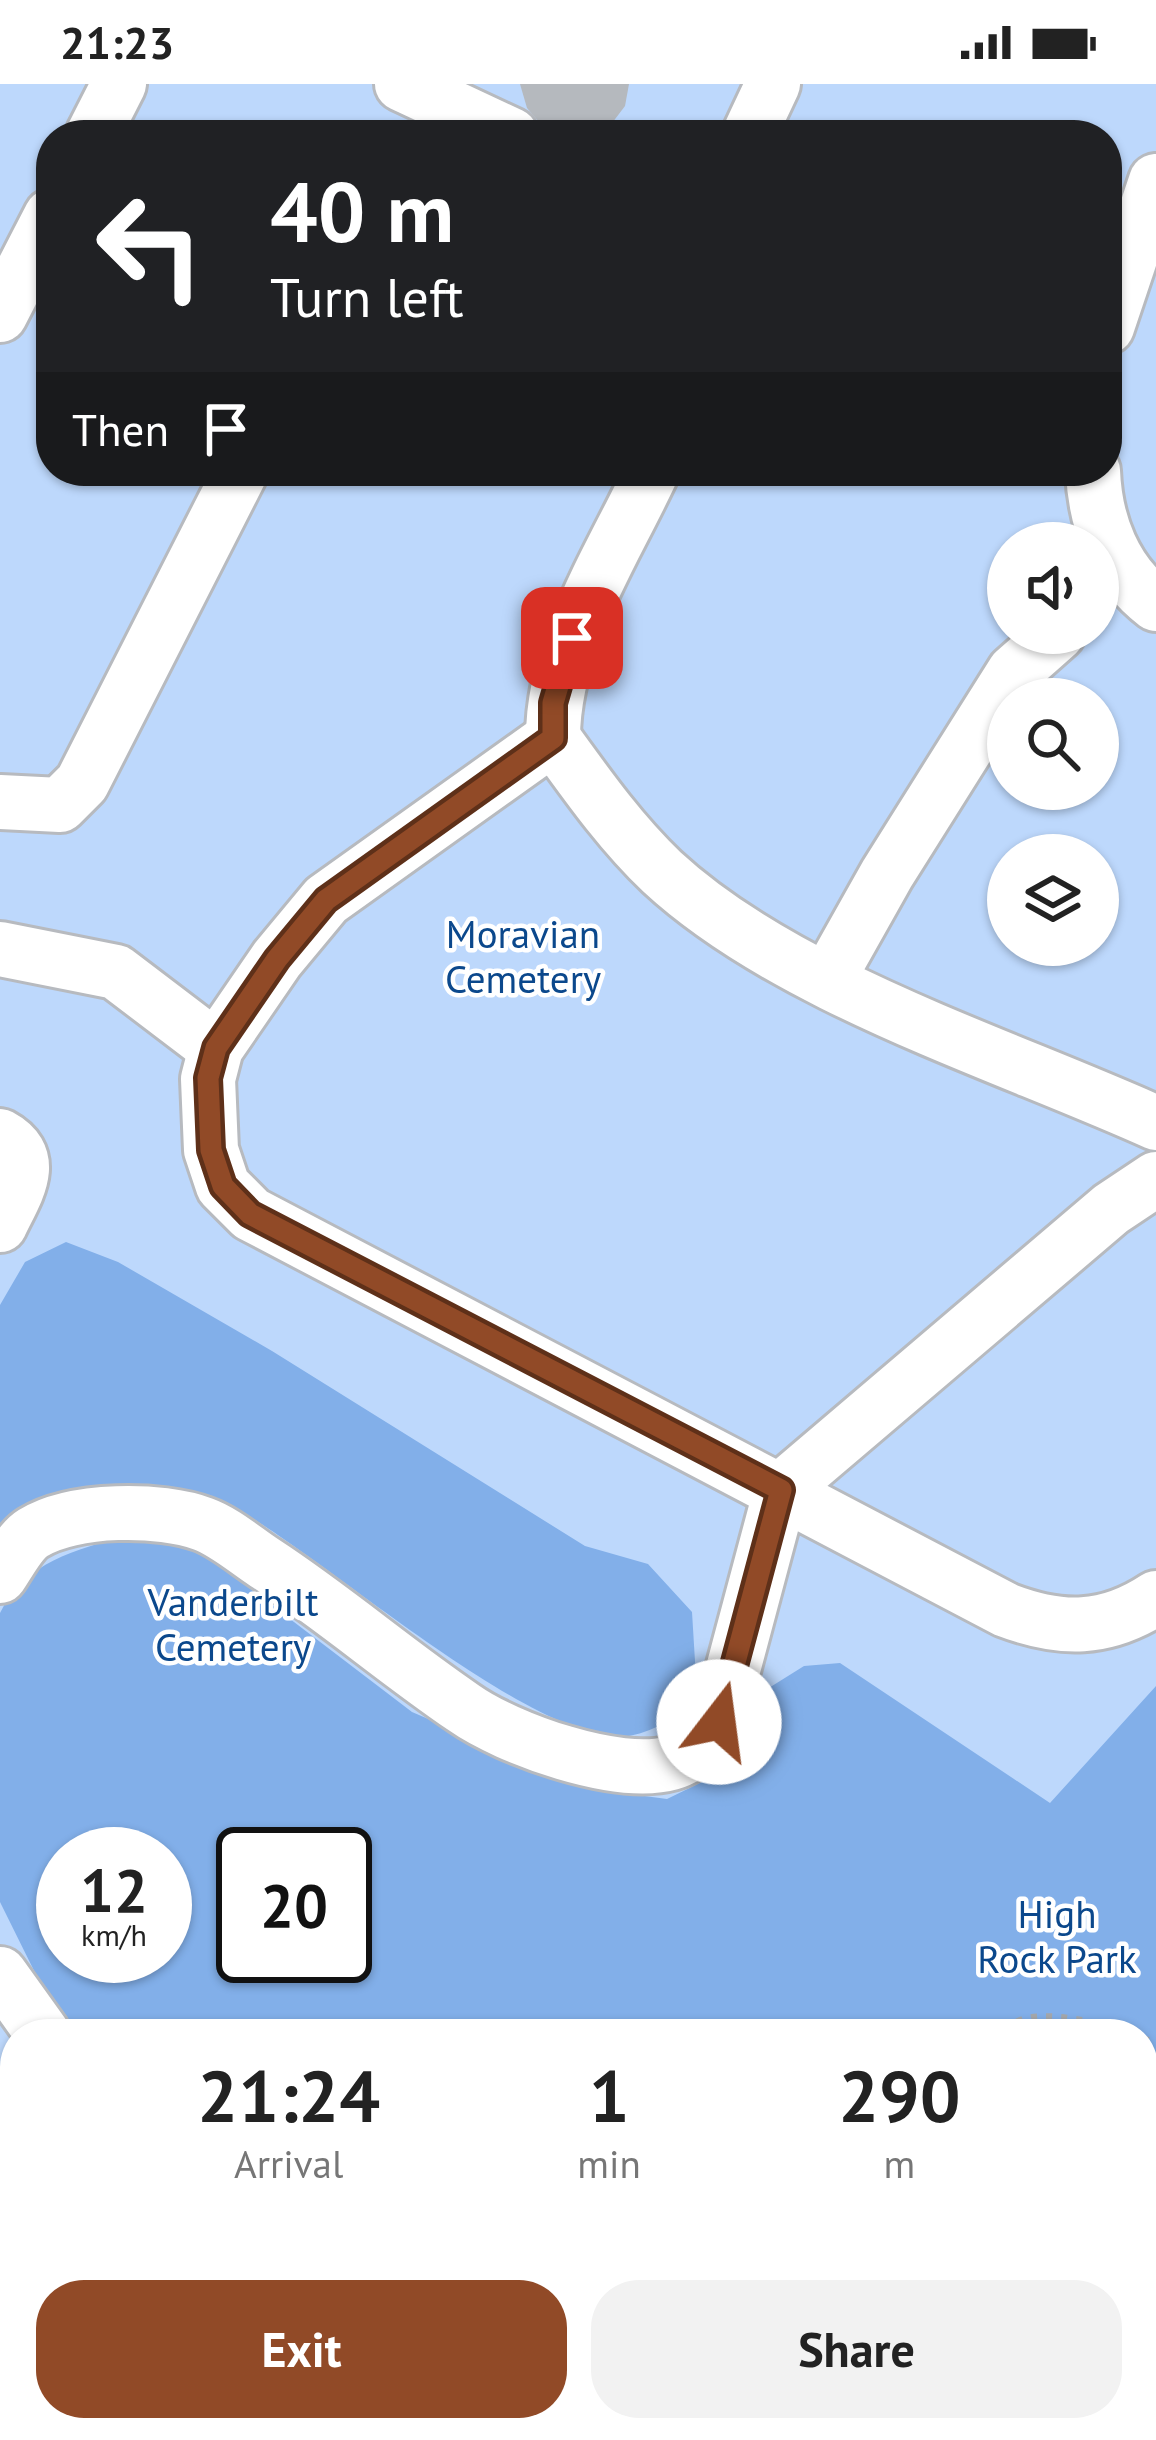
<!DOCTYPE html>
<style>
:root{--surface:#fff;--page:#f2f2f2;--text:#222;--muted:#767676;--accent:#914a27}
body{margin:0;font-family:"PT Sans",sans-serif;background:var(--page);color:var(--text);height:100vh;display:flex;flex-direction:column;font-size:45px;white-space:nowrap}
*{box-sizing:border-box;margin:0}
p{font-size:39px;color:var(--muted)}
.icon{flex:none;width:66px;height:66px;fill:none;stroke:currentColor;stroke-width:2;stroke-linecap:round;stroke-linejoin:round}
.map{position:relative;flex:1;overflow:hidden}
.side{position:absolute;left:0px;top:1935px;width:1158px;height:423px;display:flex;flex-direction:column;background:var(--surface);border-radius:48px 48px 0 0;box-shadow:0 3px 9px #0004}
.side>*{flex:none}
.guide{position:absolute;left:36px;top:36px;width:1086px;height:366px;border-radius:48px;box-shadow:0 3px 9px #0004;background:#202124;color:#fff;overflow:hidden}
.buttons{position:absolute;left:987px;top:438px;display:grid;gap:24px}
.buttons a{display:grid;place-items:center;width:132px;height:132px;border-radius:50%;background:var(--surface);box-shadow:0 3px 9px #0004;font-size:60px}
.speed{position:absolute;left:36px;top:1743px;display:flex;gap:24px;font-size:60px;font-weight:700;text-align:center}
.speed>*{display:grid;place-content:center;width:156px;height:156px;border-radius:50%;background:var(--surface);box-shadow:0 3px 9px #0004;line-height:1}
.speed small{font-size:30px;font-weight:400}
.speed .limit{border:6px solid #111;border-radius:18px;background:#fff;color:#111}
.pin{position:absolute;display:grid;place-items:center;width:102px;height:102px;color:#fff;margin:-51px;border-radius:24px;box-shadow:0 6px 18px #0006}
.me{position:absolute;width:132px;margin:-66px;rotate:15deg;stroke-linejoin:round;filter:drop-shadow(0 0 9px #0008)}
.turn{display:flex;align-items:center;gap:42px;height:252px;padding:0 36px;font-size:54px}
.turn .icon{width:156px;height:156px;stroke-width:2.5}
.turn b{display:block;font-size:84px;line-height:102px}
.then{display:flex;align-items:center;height:114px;padding:0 36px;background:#0003;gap:24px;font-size:45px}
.eta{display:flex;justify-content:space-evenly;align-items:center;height:204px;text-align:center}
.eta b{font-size:72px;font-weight:700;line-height:84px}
.primary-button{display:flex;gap:24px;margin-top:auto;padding:24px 36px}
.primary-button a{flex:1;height:138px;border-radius:48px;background:var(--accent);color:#fff;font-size:48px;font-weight:700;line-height:138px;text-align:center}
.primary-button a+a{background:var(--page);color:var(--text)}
.status{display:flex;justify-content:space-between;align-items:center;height:84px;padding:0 60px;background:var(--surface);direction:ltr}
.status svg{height:33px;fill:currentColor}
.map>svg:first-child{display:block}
.green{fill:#bdd8fc;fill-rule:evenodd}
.forest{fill:#82afe9;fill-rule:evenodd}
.building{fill:#b5b9be}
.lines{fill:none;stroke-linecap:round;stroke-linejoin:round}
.minor-casing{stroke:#b7babf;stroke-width:60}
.path{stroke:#a5a8ac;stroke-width:6;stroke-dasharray:6 9;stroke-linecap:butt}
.minor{stroke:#fff;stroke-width:54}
.route-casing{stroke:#5e3019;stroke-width:30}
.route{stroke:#914a27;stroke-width:21}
.labels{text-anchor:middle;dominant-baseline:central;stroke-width:9;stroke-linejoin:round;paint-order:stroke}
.park-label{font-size:39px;fill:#0b488c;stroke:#fff}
</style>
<div class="status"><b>21:23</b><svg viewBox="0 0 49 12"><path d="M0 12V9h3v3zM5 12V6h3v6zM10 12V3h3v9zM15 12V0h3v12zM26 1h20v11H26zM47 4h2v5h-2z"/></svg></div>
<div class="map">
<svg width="1156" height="2356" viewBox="0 0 1156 2356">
<rect width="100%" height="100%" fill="#e0e4e9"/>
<!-- green -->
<path class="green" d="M0,0H1156V2356H0ZM51,51H1107V387H51ZM1008,459H1098V549H1008ZM1008,615H1098V705H1008ZM1008,771H1098V861H1008ZM63,1770H165V1872H63ZM243,1770H345V1872H243ZM15,1950H1143V2343H15Z"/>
<!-- forest -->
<g class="forest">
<path d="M66,1158L118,1178L272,1267L585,1462L648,1480L692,1528L697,1610C678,1632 659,1646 629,1652C542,1667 319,1469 235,1424C189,1400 142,1401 92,1409C52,1416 32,1416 0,1442V1221L25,1178Z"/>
<path d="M126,1451L201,1467L412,1628L592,1705L667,1715L704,1697L725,1672L751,1615L804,1582L840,1579L1050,1719L1156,1602V2260L1143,2249V1950H80L52,1923L0,1818V1529C26,1477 75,1467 126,1451ZM63,1770H165V1872H63ZM243,1770H345V1872H243Z"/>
<polygon points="15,2090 15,2343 193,2343 210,2356 0,2356 0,2096"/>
<polygon points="270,2343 1047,2343 1030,2356 245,2356"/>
</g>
<!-- building -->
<polygon class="building" points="520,0 629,0 625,22 603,51 550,51 527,24"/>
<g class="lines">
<!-- minor casing -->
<g class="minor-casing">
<g id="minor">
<polyline points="402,0 511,51"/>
<polyline points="93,51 119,0"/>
<polyline points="749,51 773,0"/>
<polyline points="0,231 51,132"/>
<polyline points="1107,243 1156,97"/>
<path d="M1093,387C1095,439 1114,488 1156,520"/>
<path d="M553,654C553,559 613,471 652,387"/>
<polyline points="0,718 60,721 82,699 241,387"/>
<polyline points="0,865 116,888 216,964"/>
<polyline points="828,895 887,790 1014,588 1058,549"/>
<path d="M1156,1039C1001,969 786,903 662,788C620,748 587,701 553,654L326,816L277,875L216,964L208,995L211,1066L223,1102L251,1130L1006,1526C1061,1547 1106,1547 1156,1514"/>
<path d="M0,1052C41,1074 15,1109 0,1141"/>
<path d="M0,1492C9,1479 20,1457 33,1449C73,1424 161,1424 203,1440C225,1448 245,1466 265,1479C334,1524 396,1578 464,1624C508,1655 618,1694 671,1679C693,1673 705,1655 719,1638L781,1406L1111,1125L1156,1095"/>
<polyline points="0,1890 43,1950"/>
<polyline points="0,2073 15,2065"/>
</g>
</g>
<!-- path -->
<g class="path">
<path d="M1018,1950L1014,1939C1039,1923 1106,1939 1134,1950"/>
<polyline points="1143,1954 1156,1959"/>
<polyline points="923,2343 925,2356"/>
<polyline points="1126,2356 1156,2337"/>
</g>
<!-- minor -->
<use href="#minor" class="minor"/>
</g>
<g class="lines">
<!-- route casing -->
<g class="route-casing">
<polyline id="route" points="572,554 553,619 553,654 326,816 277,875 216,964 208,994 211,1066 223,1102 250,1130 781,1406 719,1638"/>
</g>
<!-- route -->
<use href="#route" class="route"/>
</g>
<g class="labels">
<!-- park labels -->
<g class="park-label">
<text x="523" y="849">Moravian<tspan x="523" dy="45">Cemetery</tspan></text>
<text x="233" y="1517">Vanderbilt<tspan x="233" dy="45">Cemetery</tspan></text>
<text x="1057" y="1829">High<tspan x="1057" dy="45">Rock Park</tspan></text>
</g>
</g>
</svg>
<div class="buttons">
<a><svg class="icon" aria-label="sound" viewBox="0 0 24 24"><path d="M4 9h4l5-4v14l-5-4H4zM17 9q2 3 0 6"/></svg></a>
<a><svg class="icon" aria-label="search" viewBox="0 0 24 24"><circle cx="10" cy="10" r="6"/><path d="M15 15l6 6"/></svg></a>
<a><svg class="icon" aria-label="layers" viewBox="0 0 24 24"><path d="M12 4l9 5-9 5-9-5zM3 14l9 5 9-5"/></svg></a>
</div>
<div class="speed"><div>12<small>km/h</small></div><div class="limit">20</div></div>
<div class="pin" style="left:572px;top:554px;background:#d93025"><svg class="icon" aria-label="arrive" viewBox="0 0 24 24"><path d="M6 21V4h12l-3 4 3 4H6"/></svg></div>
<svg class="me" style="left:719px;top:1638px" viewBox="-20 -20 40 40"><circle r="19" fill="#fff"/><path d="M0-13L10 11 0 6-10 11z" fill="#914a27"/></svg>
<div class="guide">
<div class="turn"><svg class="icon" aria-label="left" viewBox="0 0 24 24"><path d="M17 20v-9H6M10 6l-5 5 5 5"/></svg><div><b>40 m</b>Turn left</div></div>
<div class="then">Then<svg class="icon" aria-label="arrive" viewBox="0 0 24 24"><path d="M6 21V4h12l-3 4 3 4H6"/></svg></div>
</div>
<section class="side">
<div class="eta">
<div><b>21:24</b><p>Arrival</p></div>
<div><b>1</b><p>min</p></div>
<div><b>290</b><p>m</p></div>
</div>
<div class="primary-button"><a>Exit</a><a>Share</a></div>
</section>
</div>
